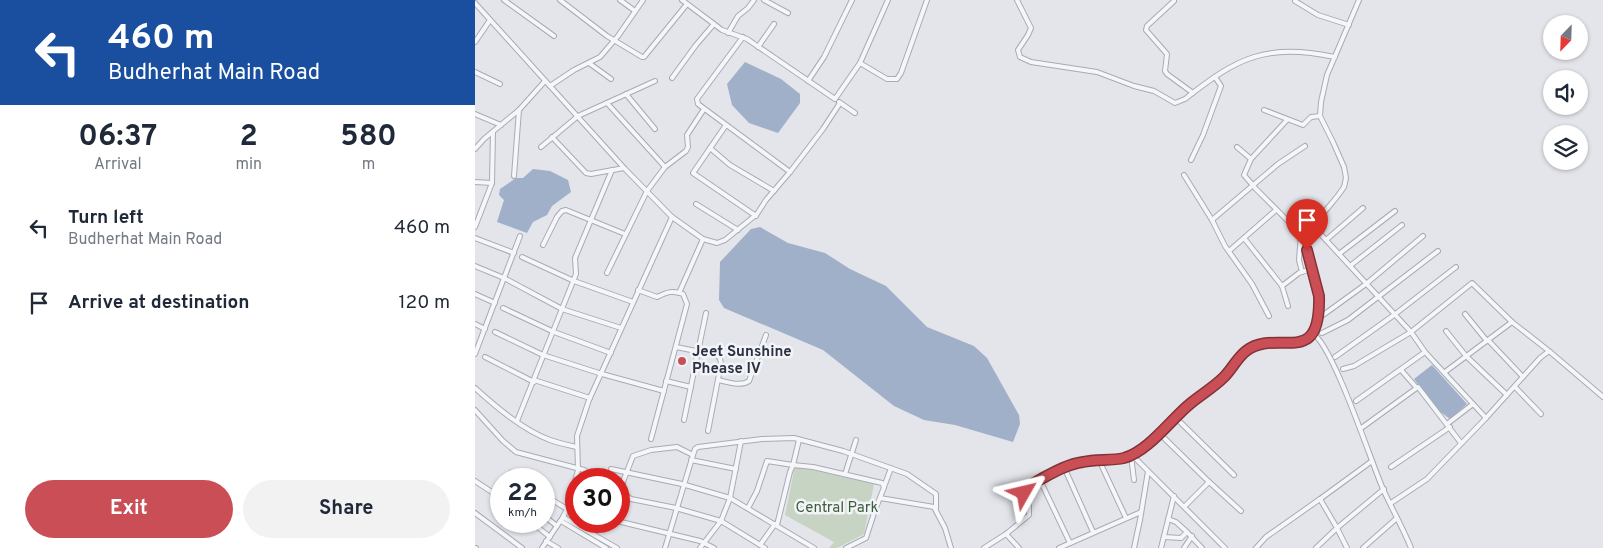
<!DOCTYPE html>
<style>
:root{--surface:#fff;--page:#f2f2f3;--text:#1f2937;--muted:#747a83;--accent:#c94e56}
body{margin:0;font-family:Overpass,sans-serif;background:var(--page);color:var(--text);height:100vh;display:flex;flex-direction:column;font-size:19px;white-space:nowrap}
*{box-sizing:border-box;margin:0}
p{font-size:16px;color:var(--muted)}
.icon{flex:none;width:28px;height:28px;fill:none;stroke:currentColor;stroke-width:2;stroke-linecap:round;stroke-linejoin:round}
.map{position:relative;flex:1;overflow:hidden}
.drawer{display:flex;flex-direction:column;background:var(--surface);width:475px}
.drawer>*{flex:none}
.banner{background:#1a4fa0;color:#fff;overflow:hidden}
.needle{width:32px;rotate:203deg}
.buttons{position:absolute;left:1068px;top:15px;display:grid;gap:10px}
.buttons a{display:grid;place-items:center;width:45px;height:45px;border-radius:50%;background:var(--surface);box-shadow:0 1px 4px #0004;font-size:25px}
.speed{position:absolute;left:15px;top:468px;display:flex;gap:10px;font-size:25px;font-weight:700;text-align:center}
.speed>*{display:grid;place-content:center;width:65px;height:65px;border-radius:50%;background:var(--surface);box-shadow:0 1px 4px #0004;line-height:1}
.speed small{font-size:12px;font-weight:400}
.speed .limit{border:8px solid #d22;background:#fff;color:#111}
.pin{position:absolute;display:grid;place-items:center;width:42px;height:42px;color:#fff;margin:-51px -21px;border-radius:50% 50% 50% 0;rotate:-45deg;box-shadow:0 0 5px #0007}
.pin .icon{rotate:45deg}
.me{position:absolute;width:55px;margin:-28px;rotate:53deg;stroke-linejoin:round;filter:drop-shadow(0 0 4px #0008)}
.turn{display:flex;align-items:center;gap:18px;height:105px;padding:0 25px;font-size:22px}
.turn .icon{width:65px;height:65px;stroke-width:2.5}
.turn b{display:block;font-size:35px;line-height:42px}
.eta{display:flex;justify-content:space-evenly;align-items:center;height:85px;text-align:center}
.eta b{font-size:30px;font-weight:700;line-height:35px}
.cta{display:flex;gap:10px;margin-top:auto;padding:10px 25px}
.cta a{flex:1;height:58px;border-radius:30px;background:var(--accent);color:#fff;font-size:20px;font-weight:700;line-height:58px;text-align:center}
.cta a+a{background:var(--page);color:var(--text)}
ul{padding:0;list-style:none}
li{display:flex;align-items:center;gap:15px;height:75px;padding:0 25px}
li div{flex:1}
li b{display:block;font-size:19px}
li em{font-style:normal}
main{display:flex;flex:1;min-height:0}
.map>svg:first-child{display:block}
.green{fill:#c7d4c4}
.water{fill:#9fb0c8}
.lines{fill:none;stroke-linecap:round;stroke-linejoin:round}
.minor-casing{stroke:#a8abb4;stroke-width:6}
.minor{stroke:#f5f6f9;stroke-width:4}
.route-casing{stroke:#833338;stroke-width:12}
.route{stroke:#c94e56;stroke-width:9}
.poi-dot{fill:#c94e56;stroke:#f2f4f8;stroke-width:2}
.labels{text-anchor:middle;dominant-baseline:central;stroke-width:5;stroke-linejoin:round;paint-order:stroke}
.poi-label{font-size:15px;font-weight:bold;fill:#2b3142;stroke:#f2f4f8;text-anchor:start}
.park-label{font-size:15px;fill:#3d5d39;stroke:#f2f4f8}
</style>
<main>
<section class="drawer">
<div class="banner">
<div class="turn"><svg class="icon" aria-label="left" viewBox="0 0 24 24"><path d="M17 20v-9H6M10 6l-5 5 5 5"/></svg><div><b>460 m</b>Budherhat Main Road</div></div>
</div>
<div class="eta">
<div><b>06:37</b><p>Arrival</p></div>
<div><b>2</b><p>min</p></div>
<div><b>580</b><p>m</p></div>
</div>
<ul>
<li><svg class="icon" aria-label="left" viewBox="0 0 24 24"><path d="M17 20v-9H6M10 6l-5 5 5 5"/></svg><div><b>Turn left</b><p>Budherhat Main Road</p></div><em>460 m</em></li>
<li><svg class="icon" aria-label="arrive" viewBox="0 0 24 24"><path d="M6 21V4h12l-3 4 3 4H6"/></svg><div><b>Arrive at destination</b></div><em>120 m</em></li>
</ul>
<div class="cta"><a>Exit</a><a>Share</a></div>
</section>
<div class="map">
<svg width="1128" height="548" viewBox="0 0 1128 548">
<rect width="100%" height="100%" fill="#e3e5ea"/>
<!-- green -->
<polygon class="green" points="320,466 399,484 389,534 362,548 354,548 359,542 310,515"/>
<!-- water -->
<g class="water">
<polygon points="270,62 306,79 325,94 325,103 303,133 274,123 257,105 252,84"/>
<polygon points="58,169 75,171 93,180 96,192 77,206 72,215 58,222 52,233 22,222 29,200 24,195 25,189 41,178 48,178"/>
<polygon points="285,227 313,243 350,253 375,269 411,286 452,327 499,346 512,358 544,415 545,424 538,442 480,425 449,420 419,406 348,350 249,308 244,300 245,262 276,229"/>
<polygon points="957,365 992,404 975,419 963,410 939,379"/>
</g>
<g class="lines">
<!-- minor casing -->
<g class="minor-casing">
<g id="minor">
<polyline points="29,0 79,36"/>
<polyline points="85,0 132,36 167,57 169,57 212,4"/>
<polyline points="145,0 160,11"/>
<polyline points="207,0 247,30 272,39 360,99 385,63 413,0"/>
<polyline points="289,0 313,13"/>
<path d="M542,0L556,28L553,35L543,50L545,57L556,62L622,72L659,86L679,91L700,103L710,99C763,57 791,43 860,57"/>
<polyline points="699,1 672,26 671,30 692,54 690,71 692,74 718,93"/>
<polyline points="820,1 843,15 874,25"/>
<polyline points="0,3 150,169 197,217 114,400 102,436 103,470 92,509 88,517 67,548"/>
<polyline points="253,33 263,16 273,8 279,0"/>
<polyline points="268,37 222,99 223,104 315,172"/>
<polyline points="0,42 15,20"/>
<polyline points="283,47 299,24"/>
<polyline points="114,63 136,79"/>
<polyline points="385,63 412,79 422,79 426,73 452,0"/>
<polyline points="0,72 25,84"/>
<polyline points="197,78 221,45 239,24"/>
<polyline points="333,81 349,57 377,0"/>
<polyline points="75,86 99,70 125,57 143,36 168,0"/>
<polyline points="151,94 180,129"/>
<polyline points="364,102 380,113"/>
<polyline points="132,103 190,167"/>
<polyline points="789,110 828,125 836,117 845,116"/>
<polyline points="0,114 26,125"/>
<polyline points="251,125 218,173 281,216"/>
<polyline points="77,137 111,173 116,174 149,168"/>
<polyline points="66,147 103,116 180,81"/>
<polyline points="762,147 776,159 769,175 781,189 826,234 833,237"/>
<polyline points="235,148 255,165 299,191"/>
<polyline points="0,149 9,139 44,110 70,81"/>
<polyline points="776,159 812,120"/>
<polyline points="716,160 728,135 746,86 740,77"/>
<polyline points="709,175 737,220 750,246 777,284 794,316"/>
<polyline points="39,176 44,110"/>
<polyline points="0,182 17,183"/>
<polyline points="221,204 263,230"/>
<polyline points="197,217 228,239 204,293"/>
<polyline points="737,220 803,164 830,146"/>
<polyline points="0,227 17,183 18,132"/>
<polyline points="839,227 936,332 950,352 1011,418"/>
<polyline points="826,234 824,260 827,272"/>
<polyline points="0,238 39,253"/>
<polyline points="769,238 807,286"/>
<polyline points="228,239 242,243 250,240 282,214 291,200 315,172 348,129 365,103"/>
<polyline points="851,240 888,208"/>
<polyline points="68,245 82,217 87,211 91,210 150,234"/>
<polyline points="754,251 801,210"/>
<polyline points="864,254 920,211"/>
<polyline points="47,257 99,281 158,302"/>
<polyline points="0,266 29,278 87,309 146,328"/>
<polyline points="875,266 927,225"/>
<polyline points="132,273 172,191 190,167 211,151 213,147 212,135 229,109"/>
<path d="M163,290L182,297C192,292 198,290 208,294L212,304L176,439"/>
<polyline points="0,294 20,303"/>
<polyline points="813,306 807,286 824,273 836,269"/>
<polyline points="28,308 79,332 136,353"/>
<polyline points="990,314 1012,341"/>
<polyline points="844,318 891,284 948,236"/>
<polyline points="0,324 10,329"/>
<polyline points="971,331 991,356 1032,395"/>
<polyline points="20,332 68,355 127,374 189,391"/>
<path d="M837,333C858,344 896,462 908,489C917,509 928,528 936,548"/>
<polyline points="847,333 873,320 963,251"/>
<polyline points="1013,340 1048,377"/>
<polyline points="201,347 241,355 245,358 246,364 233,431"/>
<polyline points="0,354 45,236"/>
<polyline points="10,357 59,382"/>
<polyline points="860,357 919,315 981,267"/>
<polyline points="868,369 879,366 936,332 997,283 1037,322 1074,351"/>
<polyline points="926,370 941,387"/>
<polyline points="970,372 1037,322"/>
<polyline points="59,380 115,398"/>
<path d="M243,380C253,382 266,387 274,381L291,335"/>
<polyline points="191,381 216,387"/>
<polyline points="1040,387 1066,414"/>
<path d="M0,388C21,407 48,430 75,440C83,443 93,445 102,447"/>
<polyline points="881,401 950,352"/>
<polyline points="0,410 28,441 41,452 109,470 123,479"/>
<polyline points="700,417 759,475"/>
<polyline points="209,420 231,313"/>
<polyline points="42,421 101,274 100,258 137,170"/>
<polyline points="972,424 998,404"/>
<polyline points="885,429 943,387 986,443"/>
<polyline points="684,433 732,480 766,511"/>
<polyline points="656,456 659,480"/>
<polyline points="658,456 750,548"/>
<polyline points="216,460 261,469"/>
<polyline points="624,460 651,518"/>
<polyline points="897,461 845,499 862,528 909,489"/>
<polyline points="589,467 618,532"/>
<polyline points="916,467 975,427"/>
<polyline points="136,469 207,484 255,498 339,548"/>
<polyline points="36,473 43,479"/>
<polyline points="370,474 381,440"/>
<polyline points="565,480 595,543"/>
<polyline points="0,481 26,498"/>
<polyline points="409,487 416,468"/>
<polyline points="144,491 156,499 201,508 246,521 290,548"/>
<polyline points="144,492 158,456 176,450 202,447 218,455"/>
<polyline points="69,495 92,509"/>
<polyline points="405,498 459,507 470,528 476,548"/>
<polyline points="916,503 952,479 1011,418 1065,358 1074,351 1128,397"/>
<polyline points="710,506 734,482"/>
<polyline points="273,508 282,491 292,461 318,465 324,440"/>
<polyline points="0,513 47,548"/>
<polyline points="69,516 82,526"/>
<polyline points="88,517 142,548"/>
<polyline points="55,521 75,537"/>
<polyline points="86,521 131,548"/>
<polyline points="142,521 225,541 239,548"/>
<polyline points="302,525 315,472 318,465 338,467 407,483 409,487 408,490 400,510 391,538 371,548"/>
<polyline points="712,532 727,548"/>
<polyline points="531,534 544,548"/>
<polyline points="689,537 706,538 712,532 701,522 693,519"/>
<polyline points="71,541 83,548"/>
<polyline points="285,545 300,524"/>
<polyline points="0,548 1,548"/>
<polyline points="190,548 218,455 220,449 223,447 287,439 319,438 368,451 432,474 461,494 461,509"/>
<polyline points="225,548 246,521 255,498 266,441"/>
<path d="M509,548L531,534L554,515V506L549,493C552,486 560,483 566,479C577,473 588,466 600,463C619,458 646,465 662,452C680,438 695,421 712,406C723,397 735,390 745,381C756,371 763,355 776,348C795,337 826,354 838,331C858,293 823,264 834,236C841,218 859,203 869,187L871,178L869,167L858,142L845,116L846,102L852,75L884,0"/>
<polyline points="584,548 666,512"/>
<polyline points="659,548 665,520 673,471"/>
<polyline points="686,548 699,496"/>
<polyline points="709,548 717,536"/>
<polyline points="781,548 791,537 845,499"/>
<polyline points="841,548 862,528 872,548"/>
<polyline points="888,548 922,518"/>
</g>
</g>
<!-- minor -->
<use href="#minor" class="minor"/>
</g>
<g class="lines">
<!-- route casing -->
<g class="route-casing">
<path id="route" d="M549,493C552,486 560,483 566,479C579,472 593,464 608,462C621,459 636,461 649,458C674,451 696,419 716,403C727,394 739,387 749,377C757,369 762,358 771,351C802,327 846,371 844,296L832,250"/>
</g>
<!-- route -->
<use href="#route" class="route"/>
</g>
<!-- markers -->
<circle class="poi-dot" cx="207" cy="361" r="5"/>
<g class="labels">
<!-- poi labels -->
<g class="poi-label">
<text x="217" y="352">Jeet Sunshine<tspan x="217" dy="17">Phease IV</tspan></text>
</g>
<!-- park labels -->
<g class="park-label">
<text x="362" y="508">Central Park</text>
</g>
</g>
</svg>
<div class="buttons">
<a><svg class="needle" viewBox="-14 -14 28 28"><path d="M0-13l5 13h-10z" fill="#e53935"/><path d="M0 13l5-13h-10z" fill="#747a83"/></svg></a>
<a><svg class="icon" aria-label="sound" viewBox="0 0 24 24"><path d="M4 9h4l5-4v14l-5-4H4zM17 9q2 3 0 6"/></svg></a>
<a><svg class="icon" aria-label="layers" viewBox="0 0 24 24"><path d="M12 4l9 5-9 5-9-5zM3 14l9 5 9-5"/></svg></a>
</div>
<div class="speed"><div>22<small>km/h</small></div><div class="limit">30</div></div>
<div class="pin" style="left:832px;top:250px;background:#d93025"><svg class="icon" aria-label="arrive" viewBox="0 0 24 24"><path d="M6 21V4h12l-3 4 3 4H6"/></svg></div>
<svg class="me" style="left:549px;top:493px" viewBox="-20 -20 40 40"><path d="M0-17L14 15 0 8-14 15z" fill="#c94e56" stroke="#fff" stroke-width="4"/></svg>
</div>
</main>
